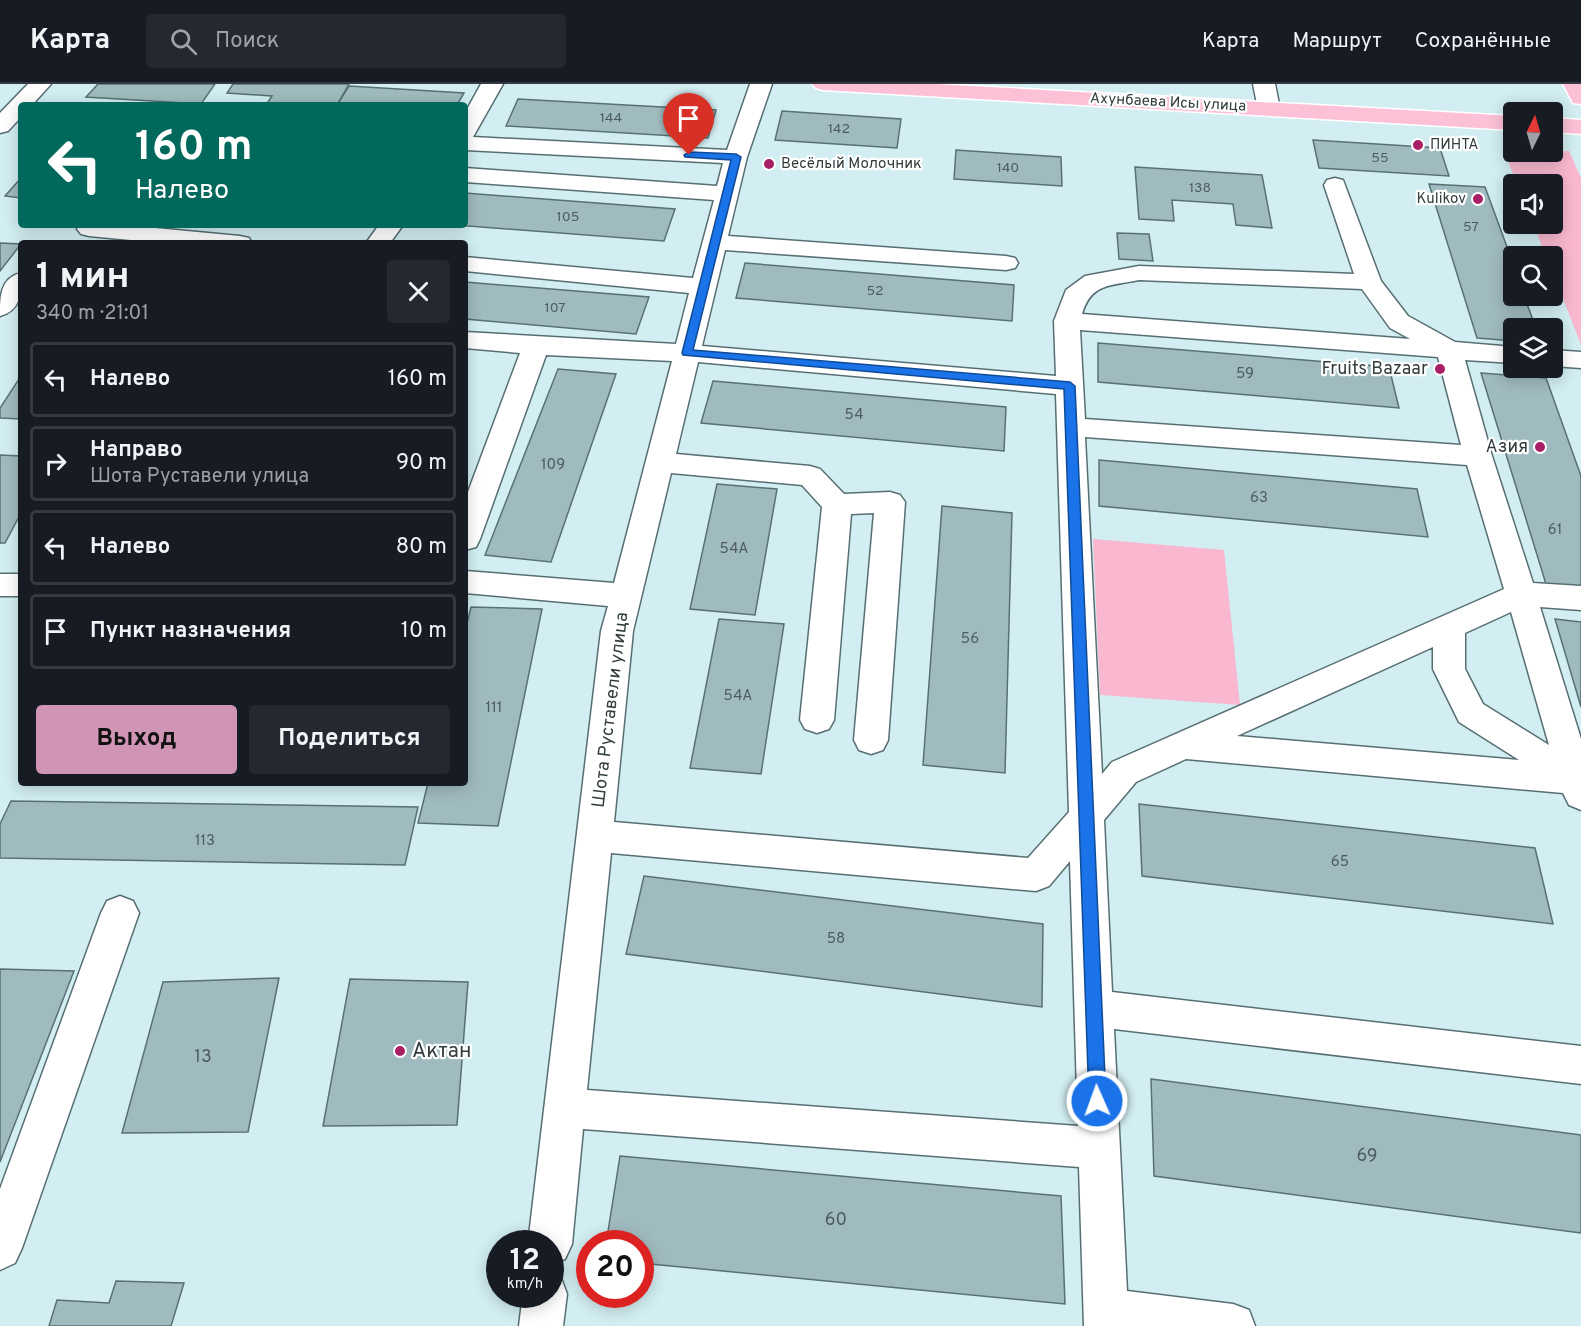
<!DOCTYPE html>
<html lang="ru">
<meta charset="utf-8">
<style>
:root{--surface:#171b24;--page:#242831;--text:#f1f3f6;--muted:#9ea1a6;--line:#363941;--accent:#d094b5}
body{margin:0;font-family:Overpass,sans-serif;background:var(--page);color:var(--text);height:100vh;display:flex;flex-direction:column;font-size:22px;white-space:nowrap}
*{box-sizing:border-box;margin:0}
p{font-size:20px;color:var(--muted)}
.icon{flex:none;width:33px;height:33px;fill:none;stroke:currentColor;stroke-width:2;stroke-linecap:round;stroke-linejoin:round}
.map{position:relative;flex:1;overflow:hidden}
.side{position:absolute;left:18px;top:156px;width:450px;height:546px;display:flex;flex-direction:column;background:var(--surface);border-radius:6px;box-shadow:0 3px 15px #0003}
.side>*{flex:none}
.banner{position:absolute;left:18px;top:18px;width:450px;height:126px;border-radius:6px;box-shadow:0 3px 15px #0003;background:#00695c;color:#fff;overflow:hidden}
.needle{width:39px;rotate:5deg}
.controls{position:absolute;left:1503px;top:18px;display:grid;gap:12px}
.controls a{display:grid;place-items:center;width:60px;height:60px;border-radius:6px;background:var(--surface);box-shadow:0 3px 15px #0003;font-size:30px}
.speed{position:absolute;left:486px;top:1146px;display:flex;gap:12px;font-size:30px;font-weight:700;text-align:center}
.speed>*{display:grid;place-content:center;width:78px;height:78px;border-radius:50%;background:var(--surface);box-shadow:0 3px 15px #0003;line-height:1}
.speed small{font-size:15px;font-weight:400}
.speed .limit{border:9px solid #d22;background:#fff;color:#111}
.pin{position:absolute;display:grid;place-items:center;width:51px;height:51px;color:#fff;margin:-62px -26px;border-radius:50% 50% 50% 0;rotate:-45deg;box-shadow:0 0 6px #0007}
.pin .icon{rotate:45deg}
.me{position:absolute;width:66px;margin:-33px;rotate:358deg;stroke-linejoin:round;filter:drop-shadow(0 0 4px #0008)}
.turn{display:flex;align-items:center;gap:21px;height:126px;padding:0 18px;font-size:27px}
.turn .icon{width:78px;height:78px;stroke-width:2.5}
.turn b{display:block;font-size:42px;line-height:51px}
.round{display:grid;place-items:center;flex:none;width:63px;height:63px;border-radius:6px;background:var(--page)}
.summary{display:flex;align-items:center;justify-content:space-between;height:102px;padding:0 18px}
h1{font-size:36px;font-weight:700;line-height:45px}
.primary-button{display:flex;gap:12px;margin-top:auto;padding:12px 18px}
.primary-button a{flex:1;height:69px;border-radius:6px;background:var(--accent);color:#111;font-size:24px;font-weight:700;line-height:69px;text-align:center}
.primary-button a+a{background:var(--page);color:var(--text)}
ul{padding:0;list-style:none}
li{display:flex;align-items:center;gap:18px;height:75px;margin:0 12px 9px;padding:0 6px;border:3px solid var(--line);border-radius:6px}
li div{flex:1}
li b{display:block;font-size:22px}
li em{font-style:normal}
header{display:flex;align-items:center;gap:36px;box-sizing:border-box;height:84px;padding:0 30px;background:var(--surface);border-bottom:2px solid var(--line)}
header strong{font-size:28px}
nav{display:flex;gap:33px;margin-inline-start:auto;font-size:21px}
.search{width:420px;height:54px;background:var(--page);display:flex;align-items:center;gap:15px;box-sizing:border-box;padding:0 21px;border-radius:6px;color:var(--muted);font-size:22px}
.map>svg:first-child{display:block}
.green{fill:#f9b8cf}
.building{fill:#a0bbbf;stroke:#587174;stroke-width:1.5}
.lines{fill:none;stroke-linecap:round;stroke-linejoin:round}
.minor-casing{stroke:#576f73;stroke-width:3}
.major-casing{stroke:#fff;stroke-width:3}
.minor{fill:#fff;fill-rule:evenodd}
.major{fill:#fcc1d7;fill-rule:evenodd}
.route{fill:#1a73e8;stroke:#114b97;stroke-width:1.5}
.poi-dot{fill:#a81f65;stroke:#fff;stroke-width:2}
.labels{text-anchor:middle;dominant-baseline:central;stroke-width:4.5;stroke-linejoin:round;paint-order:stroke}
.far-number-label{font-size:14px;fill:#4e5c5e}
.far-street-label{font-size:15px;fill:#323d3e;stroke:#fff}
.far-poi-label{font-size:15px;fill:#323d3e;stroke:#fff;text-anchor:start}
.number-label{font-size:15px;fill:#4e5c5e}
.poi-label{font-size:18px;fill:#323d3e;stroke:#fff;text-anchor:end}
.street-label{font-size:18px;fill:#323d3e;stroke:#fff}
.near-number-label{font-size:18px;fill:#4e5c5e}
.near-poi-label{font-size:21px;fill:#323d3e;stroke:#fff;text-anchor:start}
</style>
<header>
<strong>Карта</strong>
<div class="search"><svg class="icon" aria-label="search" viewBox="0 0 24 24"><circle cx="10" cy="10" r="6"/><path d="M15 15l6 6"/></svg>Поиск</div>
<nav><a>Карта</a><a>Маршрут</a><a>Сохранённые</a></nav>
</header>
<div class="map">
<svg width="1581" height="1242" viewBox="0 0 1581 1242">
<rect width="100%" height="100%" fill="#d2eef2"/>
<!-- green -->
<g class="green">
<polygon points="1503,64 1513,64 1514,68 1569,67 1581,94 1581,261 1553,189 1552,172 1546,172 1533,140 1552,140 1552,100 1517,100"/>
<polygon points="1093,455 1224,466 1240,621 1100,611"/>
</g>
<!-- building -->
<g class="building">
<polygon points="98,0 215,0 201,20 86,13"/>
<polygon points="233,0 349,0 337,21 266,21 272,12 227,9"/>
<polygon points="349,2 464,9 457,21 337,21"/>
<polygon points="518,15 716,26 708,54 506,42"/>
<polygon points="782,27 901,35 897,64 775,56"/>
<polygon points="1313,56 1440,64 1449,92 1319,84"/>
<polygon points="956,66 1061,73 1062,102 954,95"/>
<polygon points="1135,83 1262,91 1272,144 1236,141 1233,120 1172,116 1174,137 1139,135"/>
<polygon points="21,94 21,114 5,112"/>
<polygon points="1429,100 1485,103 1514,182 1514,212 1524,212 1536,244 1514,244 1514,257 1477,254"/>
<polygon points="465,109 675,125 664,157 456,141 465,141"/>
<polygon points="1117,149 1149,150 1153,177 1119,175"/>
<polygon points="0,159 21,160 0,187"/>
<polygon points="745,179 1014,201 1012,237 736,214"/>
<polygon points="465,198 649,213 636,250 465,235"/>
<polygon points="1098,259 1389,283 1399,324 1098,298"/>
<polygon points="558,285 616,290 551,478 485,471"/>
<polygon points="1481,289 1546,294 1581,392 1581,503 1546,500"/>
<polygon points="21,292 21,335 0,334 0,324"/>
<polygon points="713,297 1006,323 1004,367 701,339"/>
<polygon points="0,371 21,372 21,429 5,459 0,459"/>
<polygon points="1099,376 1417,405 1428,453 1099,422"/>
<polygon points="717,400 777,405 755,531 690,525"/>
<polygon points="942,422 1012,429 1005,689 923,681"/>
<polygon points="471,523 542,525 498,742 418,739 428,699 465,699 465,548"/>
<polygon points="719,535 784,540 761,690 690,684"/>
<polygon points="1555,535 1581,538 1581,623"/>
<polygon points="11,717 418,723 405,781 0,774 0,740"/>
<polygon points="1139,720 1535,764 1553,840 1142,792"/>
<polygon points="644,792 1043,840 1042,923 626,870"/>
<polygon points="0,885 74,887 0,1078"/>
<polygon points="279,894 248,1048 122,1049 163,898"/>
<polygon points="350,895 468,898 457,1041 323,1042"/>
<polygon points="1151,995 1581,1051 1581,1149 1154,1092"/>
<polygon points="620,1072 1061,1112 1065,1220 640,1179 640,1160 606,1160"/>
<polygon points="116,1197 184,1199 171,1242 49,1242 57,1216 109,1219"/>
</g>
<g class="lines">
<!-- minor casing -->
<g class="minor-casing">
<g id="minor">
<polygon points="28,0 51,0 32,21 21,21 21,33 8,47 0,49 0,29"/>
<path d="M481,0H503L473,53L727,66L750,0H772L747,73L728,152L1006,172L1015,174L1018,179L1015,184L1006,186L725,166L702,262L1056,292L1054,237L1066,206L1085,192L1139,182L1354,190L1324,101L1327,96L1335,94L1343,96L1381,197L1408,232L1455,258L1514,263V279L1465,276L1492,372L1533,499L1581,502V526L1540,523L1581,655V726L1569,721L1563,709L1186,675L1136,698L1104,736L1112,908L1581,962V1000L1114,945L1127,1207L1233,1220L1249,1226L1255,1242H1084L1079,1083L583,1045L572,1160L565,1175L550,1181V1160H528L601,547L608,522L465,509V487L614,499L672,277L546,271L480,455L476,463L465,466V416L520,269L465,264V248L676,260L689,209L465,187V173L693,194L714,116L465,98V84L717,102L723,79L465,66V29ZM1139,196L1362,205L1390,244L1410,255L1082,230C1091,199 1110,202 1139,196ZM1080,246L1438,273L1461,361L1085,335ZM698,278L1056,310L1069,728L1028,774L614,738L633,547L671,389L802,401L822,423L800,636L805,645L817,649L829,645L834,636L851,430L874,429L854,656L859,666L871,670L883,666L888,656L905,418L900,411L890,408L844,410L820,385L810,382L676,370ZM1085,353L1467,381L1504,505L1112,678L1102,690ZM1511,528L1549,661L1483,620L1465,585V549ZM1433,563V585L1459,638L1519,676L1237,652ZM611,769L1036,807L1049,802L1070,777L1078,1042L587,1006Z"/>
<polygon points="1253,0 1275,0 1280,25 1277,30 1269,31 1261,30 1258,25"/>
<polygon points="80,141 123,141 240,152 249,154 252,159 162,159 89,152 81,150 77,145"/>
<polygon points="379,141 403,141 390,159 366,159"/>
<path d="M21,189C21,208 22,226 0,232C0,213 0,194 21,189Z"/>
<polygon points="1552,266 1581,268 1581,284 1552,282"/>
<rect x="0" y="490" width="21" height="22"/>
<polygon points="120,812 133,817 139,829 22,1164 15,1179 0,1186 0,1105 101,829 107,817"/>
<polygon points="550,1190 561,1194 567,1210 563,1242 519,1242 523,1210 550,1210"/>
</g>
</g>
<!-- major casing -->
<g class="major-casing">
<g id="major">
<polygon points="812,0 935,0 1514,32 1514,46 823,6 816,4"/>
<polygon points="1563,0 1581,0 1581,20 1573,19"/>
<polygon points="1552,34 1581,36 1581,50 1552,48"/>
</g>
</g>
<!-- minor -->
<use href="#minor" class="minor"/>
<!-- major -->
<use href="#major" class="major"/>
</g>
<!-- route -->
<polygon class="route" points="689,68 736,70 741,73 693,266 1070,298 1075,302 1106,1017 1103,1023 1097,1026 1091,1023 1089,1017 1064,305 683,271 682,269 731,76 685,73 684,71"/>
<!-- markers -->
<g class="poi-dot">
<circle cx="1418" cy="61" r="6"/>
<circle cx="769" cy="80" r="6"/>
<circle cx="1478" cy="115" r="6"/>
<circle cx="1440" cy="285" r="6"/>
<circle cx="1540" cy="363" r="6"/>
<circle cx="400" cy="967" r="6"/>
</g>
<g class="labels">
<!-- far-number labels -->
<g class="far-number-label">
<text x="611" y="34">144</text>
<text x="839" y="45">142</text>
<text x="1380" y="74">55</text>
<text x="1008" y="84">140</text>
<text x="1200" y="104">138</text>
<text x="568" y="133">105</text>
<text x="1471" y="143">57</text>
<text x="875" y="207">52</text>
<text x="555" y="224">107</text>
</g>
<!-- far-street labels -->
<g class="far-street-label">
<text transform="translate(1168 19) rotate(3)">Ахунбаева Исы улица</text>
</g>
<!-- far-poi labels -->
<g class="far-poi-label">
<text x="1430" y="61">ПИНТА</text>
<text x="781" y="80">Весёлый Молочник</text>
<text x="1466" y="115" text-anchor="end">Kulikov</text>
</g>
<!-- number labels -->
<g class="number-label">
<text x="1245" y="290">59</text>
<text x="854" y="331">54</text>
<text x="553" y="381">109</text>
<text x="1259" y="414">63</text>
<text x="1555" y="446">61</text>
<text x="734" y="465">54А</text>
<text x="970" y="555">56</text>
<text x="738" y="612">54А</text>
<text x="494" y="624">111</text>
<text x="205" y="757">113</text>
<text x="1340" y="778">65</text>
<text x="836" y="855">58</text>
</g>
<!-- poi labels -->
<g class="poi-label">
<text x="1428" y="285">Fruits Bazaar</text>
<text x="1528" y="363">Азия</text>
</g>
<!-- street labels -->
<g class="street-label">
<text transform="translate(611 626) rotate(-83)">Шота Руставели улица</text>
</g>
<!-- near-number labels -->
<g class="near-number-label">
<text x="203" y="973">13</text>
<text x="1367" y="1072">69</text>
<text x="836" y="1136">60</text>
</g>
<!-- near-poi labels -->
<g class="near-poi-label">
<text x="412" y="967">Актан</text>
</g>
</g>
</svg>
<div class="controls">
<a><svg class="needle" viewBox="-14 -14 28 28"><path d="M0-13l5 13h-10z" fill="#e53935"/><path d="M0 13l5-13h-10z" fill="#9ea1a6"/></svg></a>
<a><svg class="icon" aria-label="sound" viewBox="0 0 24 24"><path d="M4 9h4l5-4v14l-5-4H4zM17 9q2 3 0 6"/></svg></a>
<a><svg class="icon" aria-label="search" viewBox="0 0 24 24"><circle cx="10" cy="10" r="6"/><path d="M15 15l6 6"/></svg></a>
<a><svg class="icon" aria-label="layers" viewBox="0 0 24 24"><path d="M12 4l9 5-9 5-9-5zM3 14l9 5 9-5"/></svg></a>
</div>
<div class="speed"><div>12<small>km/h</small></div><div class="limit">20</div></div>
<div class="pin" style="left:689px;top:71px;background:#d93025"><svg class="icon" aria-label="arrive" viewBox="0 0 24 24"><path d="M6 21V4h12l-3 4 3 4H6"/></svg></div>
<svg class="me" style="left:1097px;top:1017px" viewBox="-20 -20 40 40"><circle r="17" fill="#1a73e8" stroke="#fff" stroke-width="3"/><path d="M0-11L8 9 0 5-8 9z" fill="#fff"/></svg>
<div class="banner">
<div class="turn"><svg class="icon" aria-label="left" viewBox="0 0 24 24"><path d="M17 20v-9H6M10 6l-5 5 5 5"/></svg><div><b>160 m</b>Налево</div></div>
</div>
<section class="side">
<div class="summary"><div><h1>1 мин</h1><p>340 m · 21:01</p></div><a class="round"><svg class="icon" aria-label="close" viewBox="0 0 24 24"><path d="M6 6l12 12M18 6L6 18"/></svg></a></div>
<ul>
<li><svg class="icon" aria-label="left" viewBox="0 0 24 24"><path d="M17 20v-9H6M10 6l-5 5 5 5"/></svg><div><b>Налево</b></div><em>160 m</em></li>
<li><svg class="icon" aria-label="right" viewBox="0 0 24 24"><path d="M7 20v-9h11M14 6l5 5-5 5"/></svg><div><b>Направо</b><p>Шота Руставели улица</p></div><em>90 m</em></li>
<li><svg class="icon" aria-label="left" viewBox="0 0 24 24"><path d="M17 20v-9H6M10 6l-5 5 5 5"/></svg><div><b>Налево</b></div><em>80 m</em></li>
<li><svg class="icon" aria-label="arrive" viewBox="0 0 24 24"><path d="M6 21V4h12l-3 4 3 4H6"/></svg><div><b>Пункт назначения</b></div><em>10 m</em></li>
</ul>
<div class="primary-button"><a>Выход</a><a>Поделиться</a></div>
</section>
</div>
